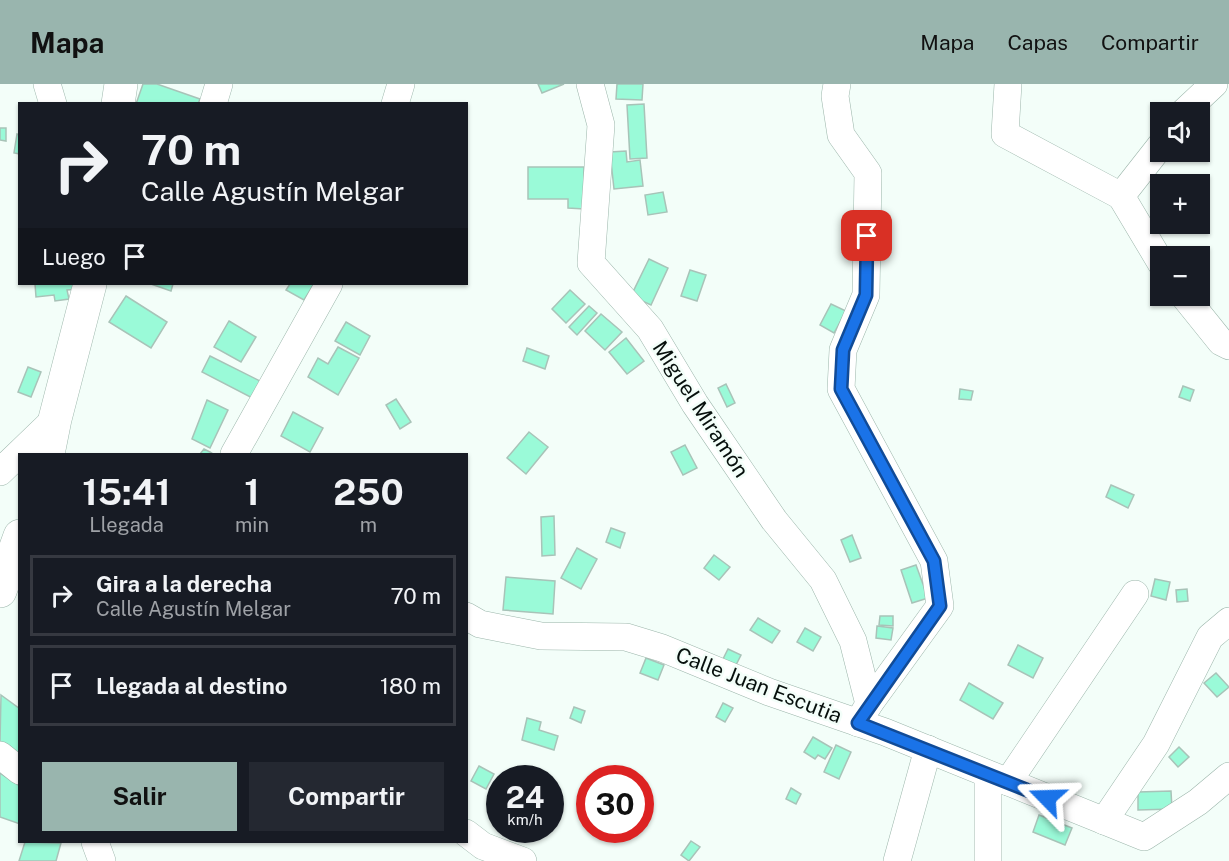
<!DOCTYPE html>
<html lang="es">
<meta charset="utf-8">
<style>
:root{--surface:#171b24;--page:#242831;--text:#f1f3f6;--muted:#9ea1a6;--line:#363941;--accent:#99b5ae}
body{margin:0;font-family:"Public Sans",sans-serif;background:var(--page);color:var(--text);height:100vh;display:flex;flex-direction:column;font-size:22px;white-space:nowrap}
*{box-sizing:border-box;margin:0}
p{font-size:20px;color:var(--muted)}
.icon{flex:none;width:33px;height:33px;fill:none;stroke:currentColor;stroke-width:2;stroke-linecap:round;stroke-linejoin:round}
.map{position:relative;flex:1;overflow:hidden}
.sheet{position:absolute;left:18px;top:369px;width:450px;height:390px;display:flex;flex-direction:column;background:var(--surface);border-radius:0px;box-shadow:0 2px 4px #0004}
.sheet>*{flex:none}
.hud{position:absolute;left:18px;top:18px;width:450px;height:183px;border-radius:0px;box-shadow:0 2px 4px #0004;background:#171b24;color:var(--text);overflow:hidden}
.tools{position:absolute;left:1150px;top:18px;display:grid;gap:12px}
.tools a{display:grid;place-items:center;width:60px;height:60px;border-radius:0px;background:var(--surface);box-shadow:0 2px 4px #0004;font-size:30px}
.speed{position:absolute;left:486px;top:681px;display:flex;gap:12px;font-size:30px;font-weight:700;text-align:center}
.speed>*{display:grid;place-content:center;width:78px;height:78px;border-radius:50%;background:var(--surface);box-shadow:0 2px 4px #0004;line-height:1}
.speed small{font-size:15px;font-weight:400}
.speed .limit{border:9px solid #d22;background:#fff;color:#111}
.pin{position:absolute;display:grid;place-items:center;width:51px;height:51px;color:#fff;margin:-26px;border-radius:12px;box-shadow:0 3px 9px #0006}
.me{position:absolute;width:66px;margin:-33px;rotate:292deg;stroke-linejoin:round;filter:drop-shadow(0 0 4px #0008)}
.turn{display:flex;align-items:center;gap:21px;height:126px;padding:0 24px;font-size:27px}
.turn .icon{width:78px;height:78px;stroke-width:2.5}
.turn b{display:block;font-size:42px;line-height:51px}
.then{display:flex;align-items:center;height:57px;padding:0 24px;background:#0003;gap:12px;font-size:22px}
.eta{display:flex;justify-content:space-evenly;align-items:center;height:102px;text-align:center}
.eta b{font-size:36px;font-weight:700;line-height:42px}
.primary-button{display:flex;gap:12px;margin-top:auto;padding:12px 24px}
.primary-button a{flex:1;height:69px;border-radius:0px;background:var(--accent);color:#111;font-size:24px;font-weight:700;line-height:69px;text-align:center}
.primary-button a+a{background:var(--page);color:var(--text)}
ul{padding:0;list-style:none}
li{display:flex;align-items:center;gap:18px;height:81px;margin:0 12px 9px;padding:0 12px;border:3px solid var(--line);border-radius:0px}
li div{flex:1}
li b{display:block;font-size:22px}
li em{font-style:normal}
header{display:flex;align-items:center;gap:36px;box-sizing:border-box;height:84px;padding:0 30px;background:var(--accent);color:#111}
header strong{font-size:28px}
nav{display:flex;gap:33px;margin-inline-start:auto;font-size:21px}
.map>svg:first-child{display:block}
.building{fill:#9afad8;stroke:#a8c3b8;stroke-width:1.5}
.lines{fill:none;stroke-linecap:round;stroke-linejoin:round}
.minor-casing{stroke:#9cb6ab;stroke-width:28}
.major-casing{stroke:#9cb6ab;stroke-width:34}
.minor{stroke:#fff;stroke-width:27}
.major{stroke:#fff;stroke-width:33}
.route-casing{stroke:#114b97;stroke-width:15}
.route{stroke:#1a73e8;stroke-width:10}
.labels{text-anchor:middle;dominant-baseline:central;stroke-width:5;stroke-linejoin:round;paint-order:stroke}
.street-label{font-size:21px;fill:#07100d;stroke:#f3fef9}
</style>
<header>
<strong>Mapa</strong>
<nav><a>Mapa</a><a>Capas</a><a>Compartir</a></nav>
</header>
<div class="map">
<svg width="1229" height="777" viewBox="0 0 1229 777">
<rect width="100%" height="100%" fill="#f3fef9"/>
<!-- building -->
<g class="building">
<polygon points="143,0 157,0 200,15 198,20 136,20"/>
<polygon points="538,0 564,0 542,9"/>
<polygon points="617,0 643,0 642,16 616,15"/>
<polygon points="644,20 647,74 630,75 627,21"/>
<polygon points="0,44 6,44 6,57 0,56"/>
<polygon points="17,50 20,51 20,70 14,69"/>
<polygon points="626,67 627,78 640,76 643,102 614,105 610,68"/>
<polygon points="528,83 584,83 584,125 568,124 568,115 528,115"/>
<polygon points="663,108 667,128 648,131 645,111"/>
<polygon points="649,175 668,184 651,221 631,212"/>
<polygon points="690,186 706,191 697,217 681,212"/>
<polygon points="35,200 78,200 79,205 67,206 69,215 55,217 54,211 36,213"/>
<polygon points="151,200 173,200 171,207"/>
<polygon points="290,200 314,200 304,216 286,206"/>
<polygon points="570,206 585,220 566,239 552,225"/>
<polygon points="126,212 167,238 151,264 109,238"/>
<polygon points="831,220 846,227 834,249 820,241"/>
<polygon points="589,222 597,229 577,251 569,243"/>
<polygon points="601,230 622,248 605,266 585,247"/>
<polygon points="229,237 256,253 241,278 214,263"/>
<polygon points="346,238 370,252 360,271 335,257"/>
<polygon points="626,254 644,277 627,290 609,268"/>
<polygon points="338,263 359,274 338,311 308,293 318,274 328,280"/>
<polygon points="527,264 549,272 545,285 523,277"/>
<polygon points="210,272 266,300 258,317 202,288"/>
<polygon points="28,283 41,288 31,313 18,308"/>
<polygon points="726,300 735,319 727,323 718,304"/>
<polygon points="1183,302 1194,306 1190,317 1179,313"/>
<polygon points="960,305 973,307 971,316 959,315"/>
<polygon points="396,315 411,338 400,345 386,321"/>
<polygon points="207,316 228,326 210,364 192,355"/>
<polygon points="293,328 323,344 310,368 281,352"/>
<polygon points="529,348 548,363 526,390 507,374"/>
<polygon points="685,361 697,384 683,391 671,368"/>
<polygon points="204,365 210,368 213,370 200,370"/>
<polygon points="1111,401 1134,411 1128,424 1106,413"/>
<polygon points="554,432 555,471 542,472 541,433"/>
<polygon points="611,444 625,449 620,464 606,458"/>
<polygon points="852,451 861,474 850,478 841,456"/>
<polygon points="577,464 597,475 581,505 561,494"/>
<polygon points="714,471 730,483 719,496 704,484"/>
<polygon points="916,481 928,514 912,519 901,486"/>
<polygon points="506,493 555,497 553,530 503,526"/>
<polygon points="1155,495 1170,498 1166,516 1151,512"/>
<polygon points="1187,505 1188,517 1177,518 1176,506"/>
<polygon points="880,532 893,532 893,542 879,541"/>
<polygon points="758,534 780,547 772,559 750,546"/>
<polygon points="877,542 893,544 891,556 876,554"/>
<polygon points="805,544 821,553 813,567 797,558"/>
<polygon points="1018,561 1043,574 1033,594 1008,581"/>
<polygon points="728,565 741,571 733,587 721,579"/>
<polygon points="646,574 664,581 658,596 640,589"/>
<polygon points="1216,589 1229,603 1217,613 1204,599"/>
<polygon points="969,599 1003,619 993,635 960,616"/>
<polygon points="1,611 20,625 20,672 0,658"/>
<polygon points="723,619 733,624 725,638 716,633"/>
<polygon points="574,623 585,627 581,639 570,634"/>
<polygon points="527,634 541,638 539,646 558,652 554,666 522,656"/>
<polygon points="813,653 832,664 825,675 818,671 815,675 804,668"/>
<polygon points="836,661 851,668 839,695 824,688"/>
<polygon points="1179,663 1189,673 1178,683 1169,673"/>
<polygon points="479,682 494,690 486,705 471,697"/>
<polygon points="0,689 20,702 20,740 0,733"/>
<polygon points="791,704 801,710 796,720 786,715"/>
<polygon points="1171,707 1172,725 1138,726 1138,708"/>
<polygon points="1039,731 1072,744 1065,761 1033,748"/>
<polygon points="691,757 700,763 689,777 681,771"/>
<polygon points="25,758 61,759 56,777 19,777"/>
</g>
<g class="lines">
<!-- minor casing -->
<g class="minor-casing">
<g id="minor">
<polyline points="47,0 53,20"/>
<polyline points="590,0 601,41 591,179 650,245 695,320 774,436 823,496 853,557 869,620 858,639"/>
<polyline points="837,0 835,12 841,51 868,89 866,211 843,266 841,305 934,477 940,522 869,620"/>
<polyline points="1008,0 1005,50 1121,112"/>
<polyline points="213,20 219,0"/>
<polyline points="395,20 401,0"/>
<polyline points="1184,28 1214,0"/>
<polyline points="1161,61 1121,112 1161,179"/>
<polyline points="1184,212 1221,258 1229,262"/>
<polyline points="234,370 329,200"/>
<polyline points="0,388 55,335"/>
<polyline points="466,532 480,540 541,552 626,553 662,564 769,608 885,648 1144,753 1198,718 1229,692"/>
<polyline points="0,671 20,687"/>
<polyline points="988,692 988,777"/>
<polyline points="1008,698 1135,510"/>
<polyline points="1104,737 1156,660 1210,553 1229,537"/>
<polyline points="466,749 483,762 523,777"/>
<polyline points="95,758 102,777"/>
<polyline points="897,777 928,665"/>
</g>
</g>
<!-- major casing -->
<g class="major-casing">
<g id="major">
<polyline points="118,20 121,0"/>
<polyline points="48,370 55,335 90,200"/>
<polyline points="0,507 20,452"/>
</g>
</g>
<!-- minor -->
<use href="#minor" class="minor"/>
<!-- major -->
<use href="#major" class="major"/>
</g>
<g class="lines">
<!-- route casing -->
<g class="route-casing">
<polyline id="route" points="867,152 866,211 843,266 841,305 934,477 940,522 858,639 1047,714"/>
</g>
<!-- route -->
<use href="#route" class="route"/>
</g>
<g class="labels">
<!-- street labels -->
<g class="street-label">
<text transform="translate(701 325) rotate(57)">Miguel Miramón</text>
<text transform="translate(759 601) rotate(21)">Calle Juan Escutia</text>
</g>
</g>
</svg>
<div class="tools">
<a><svg class="icon" aria-label="sound" viewBox="0 0 24 24"><path d="M4 9h4l5-4v14l-5-4H4zM17 9q2 3 0 6"/></svg></a>
<a>+</a>
<a>−</a>
</div>
<div class="speed"><div>24<small>km/h</small></div><div class="limit">30</div></div>
<div class="pin" style="left:867px;top:152px;background:#d93025"><svg class="icon" aria-label="arrive" viewBox="0 0 24 24"><path d="M6 21V4h12l-3 4 3 4H6"/></svg></div>
<svg class="me" style="left:1047px;top:714px" viewBox="-20 -20 40 40"><path d="M0-17L14 15 0 8-14 15z" fill="#1a73e8" stroke="#fff" stroke-width="4"/></svg>
<div class="hud">
<div class="turn"><svg class="icon" aria-label="right" viewBox="0 0 24 24"><path d="M7 20v-9h11M14 6l5 5-5 5"/></svg><div><b>70 m</b>Calle Agustín Melgar</div></div>
<div class="then">Luego<svg class="icon" aria-label="arrive" viewBox="0 0 24 24"><path d="M6 21V4h12l-3 4 3 4H6"/></svg></div>
</div>
<section class="sheet">
<div class="eta">
<div><b>15:41</b><p>Llegada</p></div>
<div><b>1</b><p>min</p></div>
<div><b>250</b><p>m</p></div>
</div>
<ul>
<li><svg class="icon" aria-label="right" viewBox="0 0 24 24"><path d="M7 20v-9h11M14 6l5 5-5 5"/></svg><div><b>Gira a la derecha</b><p>Calle Agustín Melgar</p></div><em>70 m</em></li>
<li><svg class="icon" aria-label="arrive" viewBox="0 0 24 24"><path d="M6 21V4h12l-3 4 3 4H6"/></svg><div><b>Llegada al destino</b></div><em>180 m</em></li>
</ul>
<div class="primary-button"><a>Salir</a><a>Compartir</a></div>
</section>
</div>
